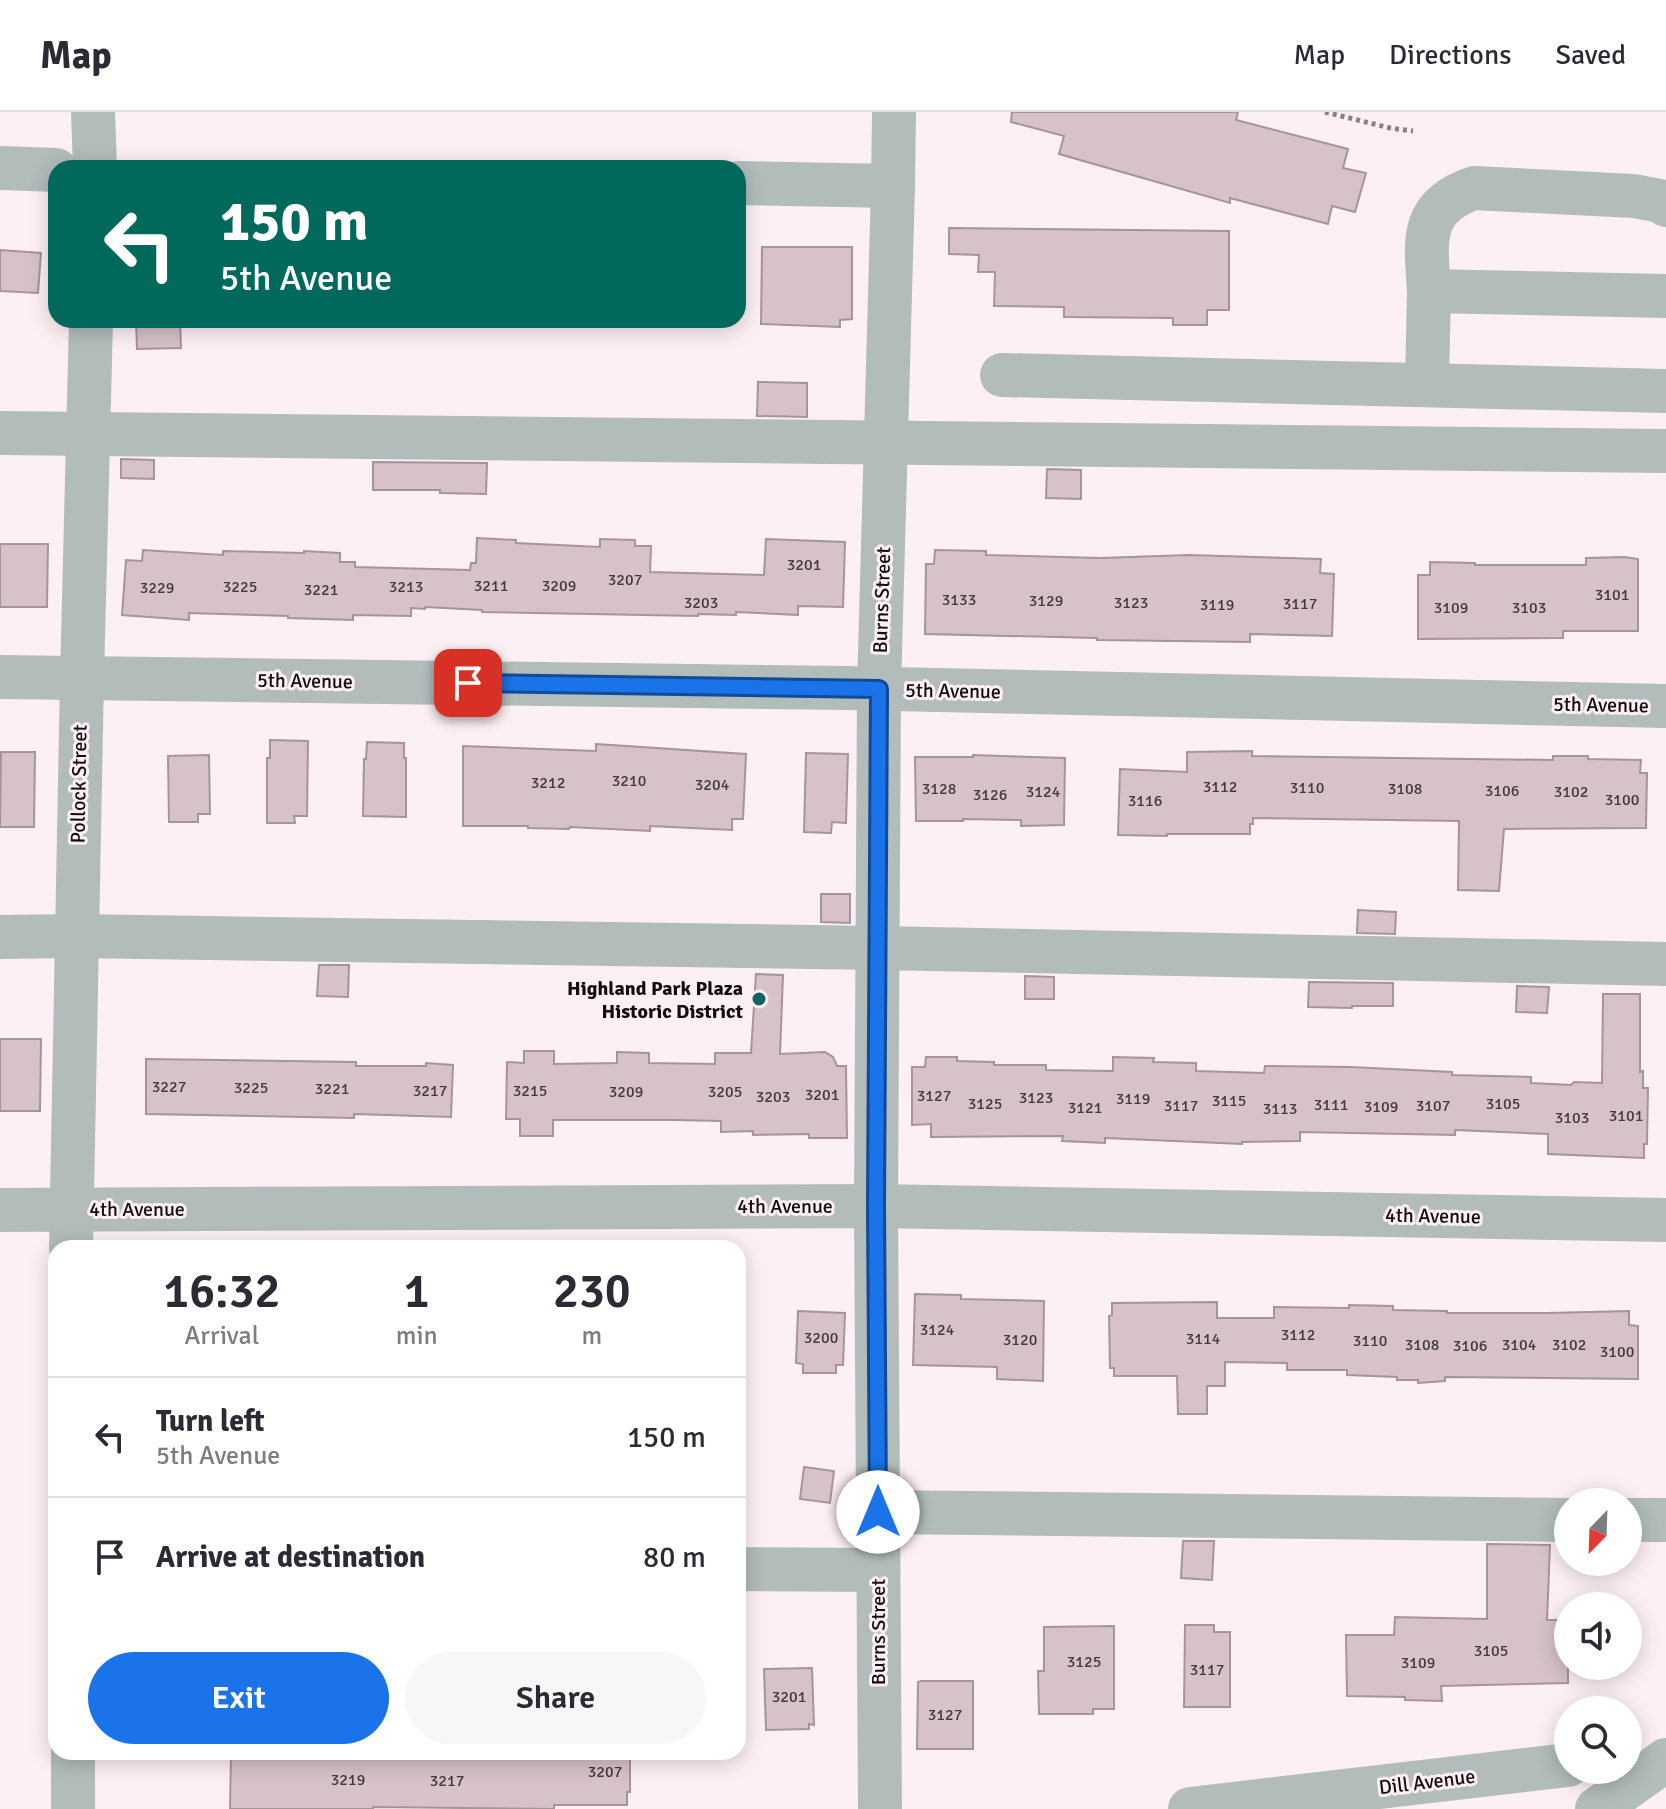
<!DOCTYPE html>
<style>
:root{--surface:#fff;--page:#f7f7f7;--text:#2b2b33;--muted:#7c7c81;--line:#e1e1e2;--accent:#1a73e8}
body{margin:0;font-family:Signika,sans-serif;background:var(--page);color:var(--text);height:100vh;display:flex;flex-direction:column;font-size:30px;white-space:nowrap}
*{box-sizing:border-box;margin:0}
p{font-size:26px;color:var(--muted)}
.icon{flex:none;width:44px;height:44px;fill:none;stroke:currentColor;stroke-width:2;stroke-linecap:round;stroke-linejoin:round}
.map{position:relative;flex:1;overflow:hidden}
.details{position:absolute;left:48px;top:1128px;width:698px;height:520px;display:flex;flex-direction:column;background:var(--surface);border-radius:24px;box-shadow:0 4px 20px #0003}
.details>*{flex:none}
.top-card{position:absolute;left:48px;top:48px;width:698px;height:168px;border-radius:24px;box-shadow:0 4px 20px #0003;background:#00695c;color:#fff;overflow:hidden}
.needle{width:52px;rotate:203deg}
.tools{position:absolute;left:1554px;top:1376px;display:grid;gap:16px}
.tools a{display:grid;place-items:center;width:88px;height:88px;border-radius:50%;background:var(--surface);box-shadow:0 4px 20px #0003;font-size:40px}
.pin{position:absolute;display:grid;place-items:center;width:68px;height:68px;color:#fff;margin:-34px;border-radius:16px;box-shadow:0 4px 12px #0006}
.me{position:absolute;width:88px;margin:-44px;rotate:0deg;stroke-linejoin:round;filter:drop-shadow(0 0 6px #0008)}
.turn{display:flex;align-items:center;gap:28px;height:168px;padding:0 40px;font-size:36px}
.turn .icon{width:104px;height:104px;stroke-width:2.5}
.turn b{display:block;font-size:56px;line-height:68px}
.eta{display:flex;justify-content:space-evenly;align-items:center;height:136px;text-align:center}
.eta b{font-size:48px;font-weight:600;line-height:56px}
.button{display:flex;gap:16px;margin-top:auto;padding:16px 40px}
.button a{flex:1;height:92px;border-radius:48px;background:var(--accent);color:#fff;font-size:32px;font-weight:600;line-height:92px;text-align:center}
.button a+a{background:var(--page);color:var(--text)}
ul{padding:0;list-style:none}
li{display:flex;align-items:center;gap:24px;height:120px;padding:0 40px;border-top:2px solid var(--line)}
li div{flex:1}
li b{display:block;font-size:30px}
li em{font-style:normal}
header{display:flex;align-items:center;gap:48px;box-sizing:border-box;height:112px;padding:0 40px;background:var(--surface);border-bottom:2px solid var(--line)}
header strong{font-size:38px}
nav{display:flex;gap:44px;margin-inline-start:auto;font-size:28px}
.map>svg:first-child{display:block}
.building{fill:#d6c2c8;stroke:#a7939a;stroke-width:2}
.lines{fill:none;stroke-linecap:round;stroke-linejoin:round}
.path{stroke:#8a8083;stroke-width:5;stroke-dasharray:4 4;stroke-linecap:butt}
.minor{stroke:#b2bcbb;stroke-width:44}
.route-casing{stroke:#114b97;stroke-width:20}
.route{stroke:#1a73e8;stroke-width:14}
.poi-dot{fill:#126261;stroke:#fdf0f4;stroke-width:3}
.labels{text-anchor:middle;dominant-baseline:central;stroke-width:6;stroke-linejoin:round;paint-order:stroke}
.number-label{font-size:16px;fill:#443a3c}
.street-label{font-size:20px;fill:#130c0e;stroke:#fdf0f4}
.poi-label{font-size:20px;font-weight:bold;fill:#130c0e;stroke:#fdf0f4;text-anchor:end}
</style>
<header>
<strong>Map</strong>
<nav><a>Map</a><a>Directions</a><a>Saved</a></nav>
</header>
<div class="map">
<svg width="1666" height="1697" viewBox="0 0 1666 1697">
<rect width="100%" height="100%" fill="#fdf0f4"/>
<!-- building -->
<g class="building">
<polygon points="1012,0 1238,0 1236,8 1348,37 1343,56 1366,61 1355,100 1332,94 1328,112 1230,86 1230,91 1059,42 1064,24 1011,10"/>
<polygon points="949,116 1229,119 1229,198 1207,198 1207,213 1173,213 1173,206 1064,205 1064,195 994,194 995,160 978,160 979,143 949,142"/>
<polygon points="762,135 852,135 852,207 840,208 840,215 761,212"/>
<polygon points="0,138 41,141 38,181 0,179"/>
<polygon points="136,208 180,208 181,236 137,237"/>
<polygon points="758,270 807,271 807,305 757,304"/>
<polygon points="121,347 154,348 154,367 121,366"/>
<polygon points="373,350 487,351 486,382 440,381 440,378 373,378"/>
<polygon points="1047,357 1081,358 1081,387 1046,386"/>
<polygon points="477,426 516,428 516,431 600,435 600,427 635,428 635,434 651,434 650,460 764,463 766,427 845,430 843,495 798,494 798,503 736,500 736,503 698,502 698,504 482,500 482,498 425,495 425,497 411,496 411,504 353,503 353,508 288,506 288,504 189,501 189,508 122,503 126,448 142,449 143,438 223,443 223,439 304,441 304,439 340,441 340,450 355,450 355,455 470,458 471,451 476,451"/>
<polygon points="0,432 48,432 47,495 0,495"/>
<polygon points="935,438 986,439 986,443 1100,446 1189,443 1321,447 1320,461 1334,462 1332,524 1250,522 1250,530 1097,528 1097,526 925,522 926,452 934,452"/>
<polygon points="1624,445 1638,447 1638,519 1563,519 1563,526 1418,527 1418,463 1430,463 1430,450 1475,451 1475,453 1586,453 1586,446"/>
<polygon points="270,628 308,629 307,704 294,704 295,711 267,711 267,646 270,646"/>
<polygon points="367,630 404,631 404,646 406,646 406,705 363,704 364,647 366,647"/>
<polygon points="596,632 746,642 743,707 732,707 732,718 650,714 650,719 570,715 569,717 528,716 528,714 463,714 463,634 596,639"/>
<polygon points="1252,639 1252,644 1553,648 1553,644 1588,644 1588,647 1641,648 1640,661 1647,661 1646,716 1504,717 1499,779 1458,778 1459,709 1253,706 1253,712 1250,712 1250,722 1167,722 1167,724 1118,723 1120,657 1187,660 1187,640"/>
<polygon points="1,640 35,640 34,715 0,715"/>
<polygon points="806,641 848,642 846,711 832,710 831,721 804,720"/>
<polygon points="209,643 210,702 198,702 198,710 169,710 168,644"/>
<polygon points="973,643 1065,646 1064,713 1021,714 1021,708 963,707 963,709 916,709 915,645 973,645"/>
<polygon points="821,782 850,782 850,811 821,810"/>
<polygon points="1358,798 1396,800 1395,822 1357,821"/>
<polygon points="319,853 349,853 348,885 317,884"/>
<polygon points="756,862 783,863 780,942 825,940 833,945 837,954 846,954 847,1026 809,1026 809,1022 753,1023 753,1019 721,1020 721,1009 675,1008 553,1008 553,1024 520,1024 520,1007 506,1007 507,950 524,951 524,939 554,939 554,952 617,951 617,940 649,941 649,951 715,952 715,941 751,941"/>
<polygon points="1025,864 1054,865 1054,887 1025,887"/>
<polygon points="1309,870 1393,871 1393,894 1352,894 1352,896 1308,895"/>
<polygon points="1517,874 1549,875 1547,901 1516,900"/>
<polygon points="1603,882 1640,882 1640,960 1643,959 1643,976 1648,976 1647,1032 1644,1032 1644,1046 1548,1042 1548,1022 1455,1018 1455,1023 1300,1020 1300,1029 1242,1030 1242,1032 1105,1026 1105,1031 1062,1029 1063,1024 931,1025 931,1012 912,1013 912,955 925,955 926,945 957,945 957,949 994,950 994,953 1046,953 1046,958 1113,959 1113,945 1154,946 1153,950 1196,951 1196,959 1264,961 1265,954 1351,955 1452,960 1452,963 1531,965 1531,971 1571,973 1574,970 1602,971"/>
<polygon points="0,927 41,927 40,999 0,999"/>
<polygon points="146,947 356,950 356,954 426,954 426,951 453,953 451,1005 354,1002 354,1006 146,1002"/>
<polygon points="915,1182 961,1183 961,1187 1044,1189 1043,1269 997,1267 997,1255 913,1253"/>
<polygon points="1217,1190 1217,1206 1274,1206 1274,1195 1349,1196 1349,1193 1393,1194 1393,1198 1447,1199 1447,1201 1547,1201 1629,1199 1629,1213 1638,1214 1638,1267 1445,1265 1445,1269 1418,1271 1418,1268 1397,1268 1397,1265 1347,1263 1347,1258 1287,1258 1287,1251 1225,1250 1225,1274 1207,1274 1207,1302 1178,1302 1177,1264 1114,1264 1114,1256 1110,1256 1109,1204 1112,1203 1112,1191"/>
<polygon points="798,1199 845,1201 843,1253 836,1253 836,1261 803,1261 803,1252 796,1251"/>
<polygon points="804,1355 834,1359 830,1391 800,1387"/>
<polygon points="1183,1429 1214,1429 1212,1468 1181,1466"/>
<polygon points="1487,1432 1550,1433 1547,1508 1568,1508 1568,1571 1441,1574 1442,1589 1405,1588 1405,1585 1347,1584 1346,1523 1394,1523 1395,1505 1487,1507"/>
<polygon points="1185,1513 1214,1513 1214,1520 1230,1520 1230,1595 1184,1595"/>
<polygon points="1114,1514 1114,1597 1093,1597 1093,1602 1039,1602 1038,1559 1044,1559 1044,1515"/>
<polygon points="812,1556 814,1613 809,1612 809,1617 766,1618 764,1557"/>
<polygon points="921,1569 973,1569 973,1637 917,1637 918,1570"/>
<polygon points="231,1640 630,1640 630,1680 627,1680 627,1693 554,1693 554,1697 373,1695 373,1697 230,1697"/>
</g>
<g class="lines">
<!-- path -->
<polyline class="path" points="1325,0 1390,16 1413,19"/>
<!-- minor -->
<g class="minor">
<polyline points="93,0 95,56"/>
<polyline points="0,56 56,58"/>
<polyline points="738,71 893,74"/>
<path d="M1429,179C1426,131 1418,95 1474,76L1634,84L1660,89L1666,93"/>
<polyline points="1002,263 1666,279"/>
<polyline points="1427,273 1429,179 1666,184"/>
<polyline points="0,321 1666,339"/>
<polyline points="0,565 846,576 1666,594"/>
<polyline points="0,825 76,824 878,836 1666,852"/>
<polyline points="0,1098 876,1094 1666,1108"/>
<polyline points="71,1136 82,566 91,208"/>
<polyline points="878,1400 1568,1408"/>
<polyline points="1628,1408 1666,1408"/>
<polyline points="738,1457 878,1458"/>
<polyline points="73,1640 73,1697"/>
<polyline points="880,1697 876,1094 879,577 893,74 894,0"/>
<polyline points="1190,1697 1568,1653"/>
<polyline points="1597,1697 1666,1648"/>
</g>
</g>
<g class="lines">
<!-- route casing -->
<g class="route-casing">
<polyline id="route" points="468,571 879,577 876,1094 878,1400"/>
</g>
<!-- route -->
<use href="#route" class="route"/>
</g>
<!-- markers -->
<circle class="poi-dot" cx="759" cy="887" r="8"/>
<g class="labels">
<!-- number labels -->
<g class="number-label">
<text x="804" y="453">3201</text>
<text x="625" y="468">3207</text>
<text x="491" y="474">3211</text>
<text x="559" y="474">3209</text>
<text x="240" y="475">3225</text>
<text x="406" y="475">3213</text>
<text x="157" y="476">3229</text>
<text x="321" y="478">3221</text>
<text x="1612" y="483">3101</text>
<text x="959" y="488">3133</text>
<text x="1046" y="489">3129</text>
<text x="701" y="491">3203</text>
<text x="1131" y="491">3123</text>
<text x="1300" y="492">3117</text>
<text x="1217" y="493">3119</text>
<text x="1451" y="496">3109</text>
<text x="1529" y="496">3103</text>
<text x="629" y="669">3210</text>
<text x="548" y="671">3212</text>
<text x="712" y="673">3204</text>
<text x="1220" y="675">3112</text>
<text x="1307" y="676">3110</text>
<text x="939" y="677">3128</text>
<text x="1405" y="677">3108</text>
<text x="1502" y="679">3106</text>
<text x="1043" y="680">3124</text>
<text x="1571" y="680">3102</text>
<text x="990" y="683">3126</text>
<text x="1622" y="688">3100</text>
<text x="1145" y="689">3116</text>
<text x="169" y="975">3227</text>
<text x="251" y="976">3225</text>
<text x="332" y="977">3221</text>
<text x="430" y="979">3217</text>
<text x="530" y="979">3215</text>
<text x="626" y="980">3209</text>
<text x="725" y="980">3205</text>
<text x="822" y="983">3201</text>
<text x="934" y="984">3127</text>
<text x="773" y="985">3203</text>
<text x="1036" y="986">3123</text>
<text x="1133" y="987">3119</text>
<text x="1229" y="989">3115</text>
<text x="985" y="992">3125</text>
<text x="1503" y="992">3105</text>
<text x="1331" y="993">3111</text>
<text x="1181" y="994">3117</text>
<text x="1433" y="994">3107</text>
<text x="1381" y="995">3109</text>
<text x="1085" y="996">3121</text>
<text x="1280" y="997">3113</text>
<text x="1626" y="1004">3101</text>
<text x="1572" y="1006">3103</text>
<text x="937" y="1218">3124</text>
<text x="1298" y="1223">3112</text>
<text x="821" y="1226">3200</text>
<text x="1203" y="1227">3114</text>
<text x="1020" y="1228">3120</text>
<text x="1370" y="1229">3110</text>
<text x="1422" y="1233">3108</text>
<text x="1519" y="1233">3104</text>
<text x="1569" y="1233">3102</text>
<text x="1470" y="1234">3106</text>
<text x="1617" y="1240">3100</text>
<text x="1491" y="1539">3105</text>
<text x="1084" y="1550">3125</text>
<text x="1418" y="1551">3109</text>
<text x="1207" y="1558">3117</text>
<text x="789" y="1585">3201</text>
<text x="945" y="1603">3127</text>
<text x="605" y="1660">3207</text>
<text x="348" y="1668">3219</text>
<text x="447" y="1669">3217</text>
</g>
<!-- street labels -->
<g class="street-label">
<text transform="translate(882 488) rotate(-88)">Burns Street</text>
<text transform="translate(305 569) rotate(1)">5th Avenue</text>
<text transform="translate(953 579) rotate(1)">5th Avenue</text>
<text transform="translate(1601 593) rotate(1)">5th Avenue</text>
<text transform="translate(79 672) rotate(-89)">Pollock Street</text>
<text x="785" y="1094">4th Avenue</text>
<text x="137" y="1097">4th Avenue</text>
<text transform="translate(1433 1104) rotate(1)">4th Avenue</text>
<text transform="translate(878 1520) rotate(-90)">Burns Street</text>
<text transform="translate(1427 1670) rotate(-7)">Dill Avenue</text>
</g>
<!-- poi labels -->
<g class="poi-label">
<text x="743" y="876">Highland Park Plaza<tspan x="743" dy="23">Historic District</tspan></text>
</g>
</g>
</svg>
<div class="tools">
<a><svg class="needle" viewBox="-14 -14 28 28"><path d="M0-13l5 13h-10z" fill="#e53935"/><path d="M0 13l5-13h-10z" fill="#7c7c81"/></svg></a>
<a><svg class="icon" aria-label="sound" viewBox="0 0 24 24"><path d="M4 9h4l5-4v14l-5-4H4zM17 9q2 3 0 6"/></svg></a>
<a><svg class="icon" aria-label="search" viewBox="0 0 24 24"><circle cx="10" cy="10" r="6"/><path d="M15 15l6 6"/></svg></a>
</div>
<div class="pin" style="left:468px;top:571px;background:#d93025"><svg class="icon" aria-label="arrive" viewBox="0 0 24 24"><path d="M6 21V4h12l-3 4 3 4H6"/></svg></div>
<svg class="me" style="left:878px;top:1400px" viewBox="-20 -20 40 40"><circle r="19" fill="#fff"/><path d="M0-13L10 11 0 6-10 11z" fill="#1a73e8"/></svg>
<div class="top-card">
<div class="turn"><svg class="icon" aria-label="left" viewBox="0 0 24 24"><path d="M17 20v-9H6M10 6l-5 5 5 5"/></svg><div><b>150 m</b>5th Avenue</div></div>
</div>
<section class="details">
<div class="eta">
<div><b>16:32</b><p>Arrival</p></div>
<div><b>1</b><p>min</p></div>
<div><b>230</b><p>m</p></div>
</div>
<ul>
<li><svg class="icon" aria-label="left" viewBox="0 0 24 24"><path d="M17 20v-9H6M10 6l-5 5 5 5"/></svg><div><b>Turn left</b><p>5th Avenue</p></div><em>150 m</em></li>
<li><svg class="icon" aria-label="arrive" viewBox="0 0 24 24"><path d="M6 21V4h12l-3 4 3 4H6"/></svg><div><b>Arrive at destination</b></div><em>80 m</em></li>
</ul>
<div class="button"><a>Exit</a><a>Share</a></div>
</section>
</div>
